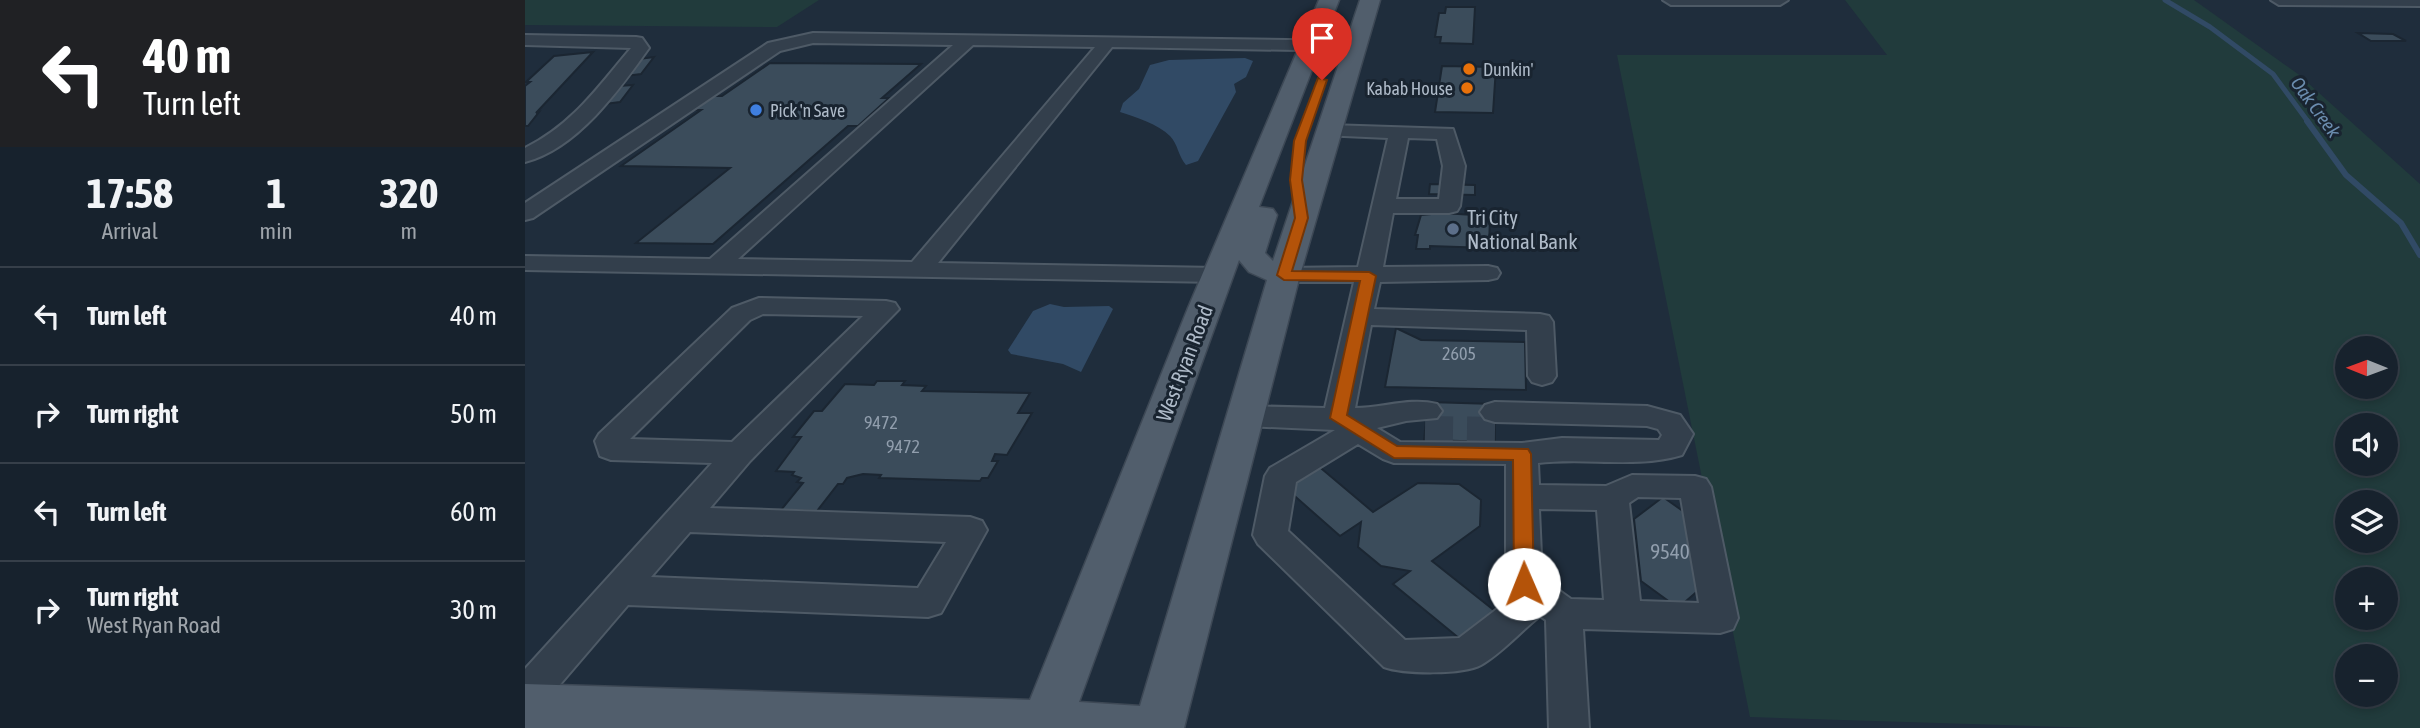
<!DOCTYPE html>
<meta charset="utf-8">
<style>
:root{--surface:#17222d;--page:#242f39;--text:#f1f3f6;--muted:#9ea4aa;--line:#363f49}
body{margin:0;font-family:"Asap Condensed",sans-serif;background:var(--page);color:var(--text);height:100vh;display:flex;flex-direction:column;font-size:26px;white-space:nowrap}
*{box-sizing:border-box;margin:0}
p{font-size:23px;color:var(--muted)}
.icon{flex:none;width:38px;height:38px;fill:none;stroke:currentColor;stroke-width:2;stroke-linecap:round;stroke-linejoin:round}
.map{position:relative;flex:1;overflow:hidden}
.drawer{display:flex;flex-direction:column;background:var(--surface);width:525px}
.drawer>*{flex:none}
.top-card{background:#202124;color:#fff;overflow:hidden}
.needle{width:46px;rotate:271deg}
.tools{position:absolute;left:1810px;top:336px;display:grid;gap:14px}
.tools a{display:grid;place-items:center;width:63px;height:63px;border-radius:50%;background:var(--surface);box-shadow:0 4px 10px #0003,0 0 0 2px var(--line);font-size:35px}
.pin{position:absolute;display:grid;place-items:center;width:60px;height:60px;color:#fff;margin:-72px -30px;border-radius:50% 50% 50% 0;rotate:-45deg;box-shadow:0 0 7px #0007}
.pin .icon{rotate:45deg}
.me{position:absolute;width:77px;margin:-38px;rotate:359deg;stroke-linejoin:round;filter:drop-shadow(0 0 5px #0008)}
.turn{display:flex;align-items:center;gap:24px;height:147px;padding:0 28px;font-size:32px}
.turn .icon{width:91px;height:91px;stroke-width:2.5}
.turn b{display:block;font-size:49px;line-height:60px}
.eta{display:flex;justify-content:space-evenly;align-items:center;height:119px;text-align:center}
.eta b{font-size:42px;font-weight:700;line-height:49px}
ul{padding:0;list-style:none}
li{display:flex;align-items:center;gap:21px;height:98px;padding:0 28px;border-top:2px solid var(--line)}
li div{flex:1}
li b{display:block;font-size:26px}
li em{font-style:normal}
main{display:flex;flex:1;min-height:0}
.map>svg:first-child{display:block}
.green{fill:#213b3c;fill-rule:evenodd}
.water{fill:#314a65}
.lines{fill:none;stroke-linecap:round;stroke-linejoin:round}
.stream-far1{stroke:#314a65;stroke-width:5}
.stream{stroke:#314a65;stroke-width:6}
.building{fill:#3b4c5b;stroke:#1b2632;stroke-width:2}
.minor-tunnel{stroke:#344251;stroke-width:28;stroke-dasharray:28 14;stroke-linecap:butt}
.minor-casing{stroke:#4e5a66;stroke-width:4}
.major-casing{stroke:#3d4855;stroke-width:3}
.minor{fill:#333f4c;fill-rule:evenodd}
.major{fill:#515e6c;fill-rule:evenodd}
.route{fill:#b45309;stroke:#753606;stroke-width:2}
.food-dot{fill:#e8710a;stroke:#192430;stroke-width:2.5}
.shop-dot{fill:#3f7fe0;stroke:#192430;stroke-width:2.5}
.service-dot{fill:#5c6f8a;stroke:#192430;stroke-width:2.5}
.labels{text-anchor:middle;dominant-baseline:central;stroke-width:6;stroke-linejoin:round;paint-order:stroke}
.far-poi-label{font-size:18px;fill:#aebac8;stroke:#192430;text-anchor:start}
.number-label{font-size:18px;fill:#919ead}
.far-water-label{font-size:19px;font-style:italic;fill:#6b8daf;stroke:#192430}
.poi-label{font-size:21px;fill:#aebac8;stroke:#192430;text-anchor:start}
.street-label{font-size:21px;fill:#aebac8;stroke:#192430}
.near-number-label{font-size:21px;fill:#919ead}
</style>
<main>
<section class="drawer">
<div class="top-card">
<div class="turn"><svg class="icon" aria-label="left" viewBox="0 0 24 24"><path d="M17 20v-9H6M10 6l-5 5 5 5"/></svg><div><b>40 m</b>Turn left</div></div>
</div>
<div class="eta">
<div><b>17:58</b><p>Arrival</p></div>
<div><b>1</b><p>min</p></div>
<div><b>320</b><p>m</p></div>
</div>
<ul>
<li><svg class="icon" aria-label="left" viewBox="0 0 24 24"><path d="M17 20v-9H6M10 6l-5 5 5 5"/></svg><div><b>Turn left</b></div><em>40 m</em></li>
<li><svg class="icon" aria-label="right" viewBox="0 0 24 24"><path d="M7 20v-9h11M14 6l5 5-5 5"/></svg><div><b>Turn right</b></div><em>50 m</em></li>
<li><svg class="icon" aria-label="left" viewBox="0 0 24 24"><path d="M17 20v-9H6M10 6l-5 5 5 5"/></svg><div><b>Turn left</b></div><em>60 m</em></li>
<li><svg class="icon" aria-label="right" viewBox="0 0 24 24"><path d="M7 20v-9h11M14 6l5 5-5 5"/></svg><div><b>Turn right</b><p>West Ryan Road</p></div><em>30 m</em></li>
</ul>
</section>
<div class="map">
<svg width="1895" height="728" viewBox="0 0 1895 728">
<rect width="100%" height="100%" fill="#1f2d3c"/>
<!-- green -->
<g class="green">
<polygon points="0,0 294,0 252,27 0,25"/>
<path d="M1320,0H1669L1773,74L1895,184V728H1573L1225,717L1092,55H1362ZM1822,348H1860V387H1822ZM1822,425H1860V464H1822ZM1822,502H1860V541H1822ZM1822,579H1860V618H1822ZM1822,656H1860V695H1822Z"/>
</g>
<!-- water -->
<g class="water">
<path d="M720,58L728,61L721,77L709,84L711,92L673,161L661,165C653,156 653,144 645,136C633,124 611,117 595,112L598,103L614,89L625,65L644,60Z"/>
<polygon points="525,304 539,307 584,306 588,309 556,372 538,364 486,354 483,350 508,311"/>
</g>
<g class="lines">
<!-- stream-far1 -->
<polyline class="stream-far1" points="1640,0 1685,27 1748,74 1784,123"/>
<!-- stream -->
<polyline class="stream" points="1782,121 1821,175 1876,223 1895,255"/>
</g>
<!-- building -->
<g class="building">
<polygon points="921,7 950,7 948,44 915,43 916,37 910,37 914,13 920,13"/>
<polygon points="1833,33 1868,34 1881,41 1846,41"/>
<polygon points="68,52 11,113 14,112 3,126 0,126 0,86 5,82 1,82 29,56"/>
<polygon points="129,57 116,74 101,76 114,59"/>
<polygon points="245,63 396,64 357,98 364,98 333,126 323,126 188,244 111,243 205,168 96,166 176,110 156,110 177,96 197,96"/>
<polygon points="917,66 971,67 968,113 910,112"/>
<polygon points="108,85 95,102 80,104 93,86"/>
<polygon points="905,184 950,185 950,195 904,194"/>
<polygon points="917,213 965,216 964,248 905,246 905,249 891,249 893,235 890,235 896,215"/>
<polygon points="871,328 896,340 1000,342 1001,390 860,387"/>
<polygon points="352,381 380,381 377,385 401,386 397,391 505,393 493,413 507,413 482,455 470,454 467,461 473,461 463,478 457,478 455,481 354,478 356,475 338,474 322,478 318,484 313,484 292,511 256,510 278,483 272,482 276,478 267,475 269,472 251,471 276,437 268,437 289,411 297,411 320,384 349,385"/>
<polygon points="903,402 970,404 970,442 899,440"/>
<polygon points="791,464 848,512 893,483 934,484 956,500 955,526 907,561 980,619 946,648 868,584 885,571 856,566 833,547 836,522 815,536 756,484"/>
<polygon points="1138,497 1172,521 1183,582 1153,608 1116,581 1109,519"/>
</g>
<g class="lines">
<!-- minor-tunnel -->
<polyline class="minor-tunnel" points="900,430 970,431"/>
<!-- minor casing -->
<g class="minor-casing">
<g id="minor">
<polygon points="1138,0 1263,0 1255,5 1146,5"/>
<polygon points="1746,0 1895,0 1895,6 1754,5"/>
<path d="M288,33L830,41L839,46L830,51L587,47L413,263L693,268L702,270L705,275L702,280L693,282L0,270V256L185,259L428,45L288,43L255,51L8,218L0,220V203L243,43ZM448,45L570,47L387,262L213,259Z"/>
<path d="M0,35L111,37L117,38L124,48C94,90 52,149 0,162V148C48,124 72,88 106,48L0,45Z"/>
<path d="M804,125L928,129L940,166L935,206L932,211L924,213H868L858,267L963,266L972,268L975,273L972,278L963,280L855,282L849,309L1015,314L1024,316L1028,322L1031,376L1027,382L1017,385L1007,382L1003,376L1002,330L846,325L830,408C858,408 885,397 912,404L917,411L912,418L881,421L852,428L875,442L997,443L1037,438L1134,440L1137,435L1133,429L1122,426L970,422L960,419L955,412L960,405L970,402L1122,406L1155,415L1168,434L1157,455C1111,469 1060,457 1013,463L1014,485L1081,486L1107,475L1170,476L1181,479L1186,487L1213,618L1208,629L1195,633L1058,629L1064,728H1024L1021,620L1015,616C996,631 977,653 956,665C938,675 878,674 859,667L733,544L728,535L740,476L745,468L810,430L720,426L709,423L705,416L709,409L720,406L800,408L829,282H759L750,280L747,275L750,270L759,268L833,267L863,138L797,135L794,131L797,127ZM883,138L912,139L918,166L914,199H871ZM833,444L858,459L869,463L981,464V584L989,596L934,638L880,640L763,531L771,482ZM1113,497L1156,498L1174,603L1115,601L1104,503ZM1014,509L1072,510L1079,600L1046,599L1017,578Z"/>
<path d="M234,298L361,301L370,303L374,309L225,461L185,508L445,517L457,521L462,530L416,613L403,617L103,605L14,709L0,714V669L187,463L86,460L75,456L70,441L74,434L207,308ZM238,314L338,316L207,442L105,439L225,320ZM165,532L421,542L393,588L126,577Z"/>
</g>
</g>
<!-- major casing -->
<g class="major-casing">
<path id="major" d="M794,0H814L734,207L748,209L752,215L740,253L748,261L835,0H855L775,275L659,728H0V684L505,700L663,308ZM714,260L724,272L742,280L615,706L554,702Z"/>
</g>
<!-- minor -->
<use href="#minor" class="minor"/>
<!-- major -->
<use href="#major" class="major"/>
</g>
<!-- route -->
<polygon class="route" points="793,78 802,80 781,141 777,180 783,218 767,271 844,272 851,276 822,415 872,446 1003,449 1006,454 1009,584 1006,589 999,592 992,589 989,584 988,460 869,458 805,418 835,281 759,280 752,275 770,218 765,180 769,141"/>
<!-- markers -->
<g class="food-dot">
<circle cx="944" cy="69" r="7"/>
<circle cx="942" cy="88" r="7"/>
</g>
<circle class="shop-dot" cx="231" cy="110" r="7"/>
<circle class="service-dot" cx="928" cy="229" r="7"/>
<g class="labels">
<!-- far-poi labels -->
<g class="far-poi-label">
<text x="958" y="69">Dunkin'</text>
<text x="928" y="88" text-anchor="end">Kabab House</text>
<text x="245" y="110">Pick 'n Save</text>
</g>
<!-- number labels -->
<g class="number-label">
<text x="934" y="353">2605</text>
<text x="356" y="422">9472</text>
<text x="378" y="446">9472</text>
</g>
<!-- far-water labels -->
<g class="far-water-label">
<text transform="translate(1791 107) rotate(54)">Oak Creek</text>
</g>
<!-- poi labels -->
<g class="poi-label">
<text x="942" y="217">Tri City<tspan x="942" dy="24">National Bank</tspan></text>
</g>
<!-- street labels -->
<g class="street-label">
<text transform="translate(659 363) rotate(-69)">West Ryan Road</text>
</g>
<!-- near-number labels -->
<g class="near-number-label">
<text x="1145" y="551">9540</text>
</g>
</g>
</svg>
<div class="tools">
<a><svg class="needle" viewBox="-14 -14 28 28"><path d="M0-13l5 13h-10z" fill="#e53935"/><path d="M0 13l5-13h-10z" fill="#9ea4aa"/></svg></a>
<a><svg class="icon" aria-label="sound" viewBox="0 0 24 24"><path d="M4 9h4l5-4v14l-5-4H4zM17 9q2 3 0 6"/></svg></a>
<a><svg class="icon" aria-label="layers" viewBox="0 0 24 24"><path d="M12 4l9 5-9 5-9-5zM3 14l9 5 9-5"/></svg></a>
<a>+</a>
<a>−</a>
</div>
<div class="pin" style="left:797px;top:80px;background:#d93025"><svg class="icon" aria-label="arrive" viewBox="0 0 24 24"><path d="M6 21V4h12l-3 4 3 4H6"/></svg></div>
<svg class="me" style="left:999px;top:584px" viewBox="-20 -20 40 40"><circle r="19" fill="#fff"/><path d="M0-13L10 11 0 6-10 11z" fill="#b45309"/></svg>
</div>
</main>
